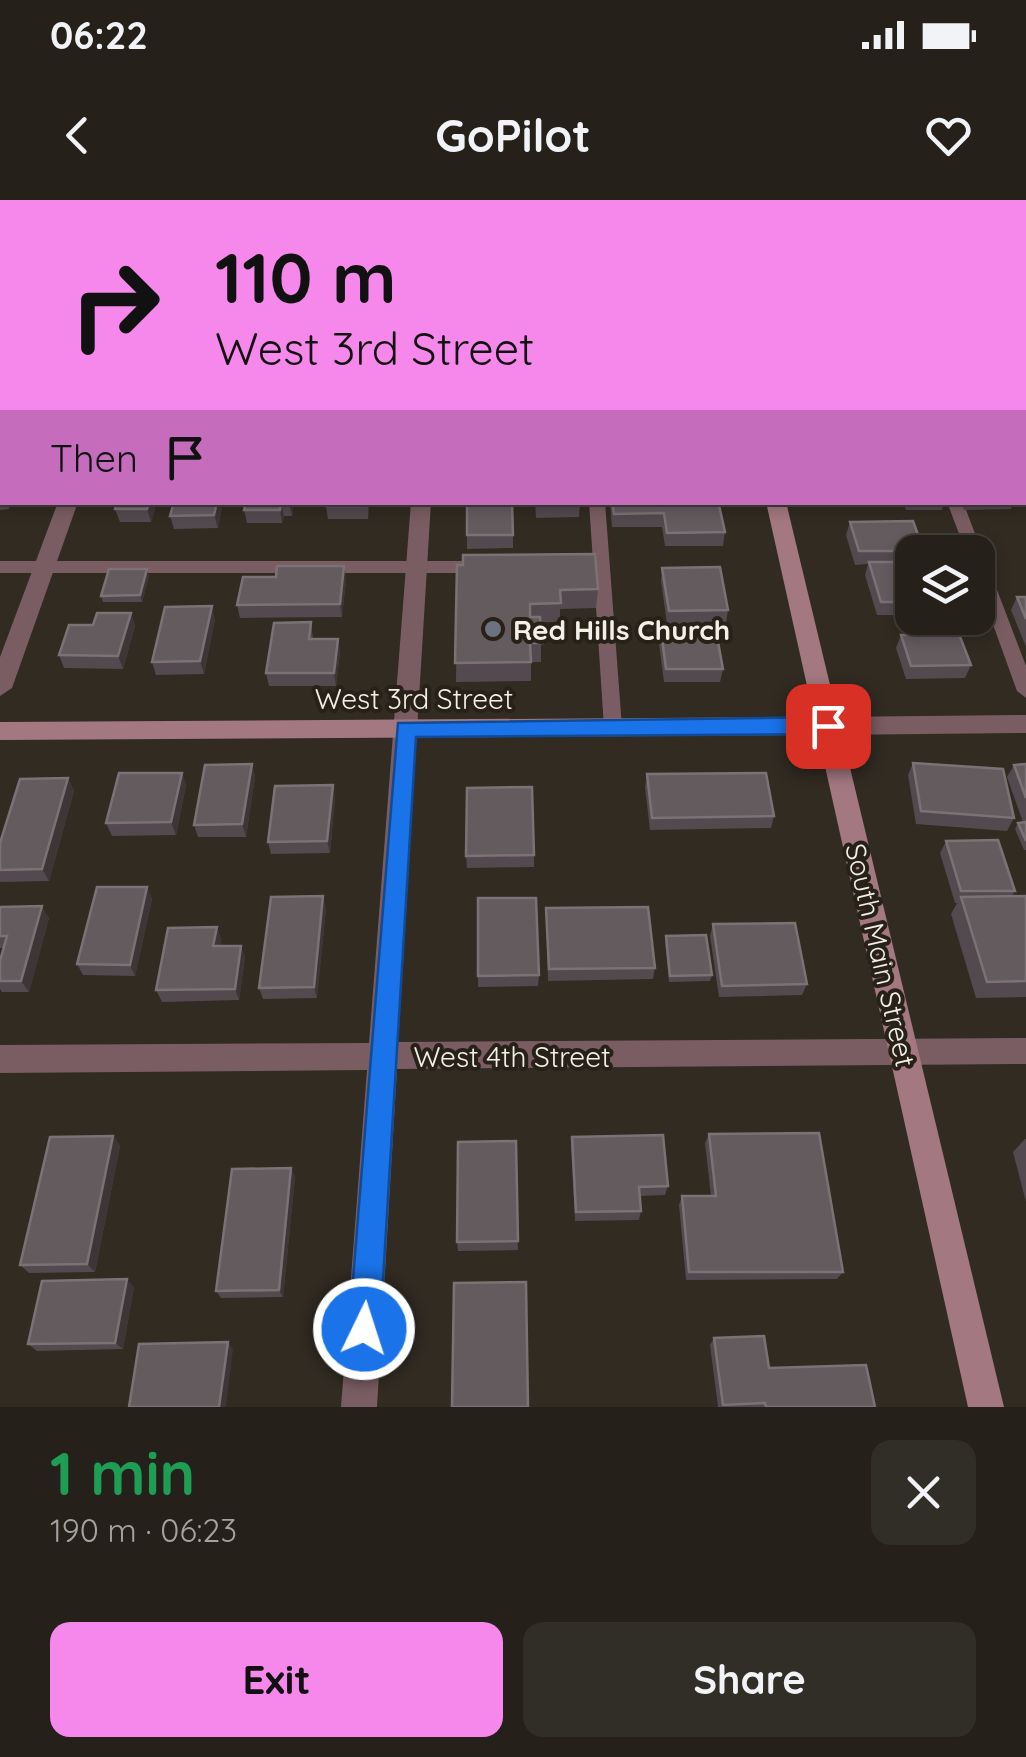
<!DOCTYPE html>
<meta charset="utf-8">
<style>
:root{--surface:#25201a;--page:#312d27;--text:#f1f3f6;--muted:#a3a3a2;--line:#423e39;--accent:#f788eb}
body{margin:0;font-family:Quicksand,sans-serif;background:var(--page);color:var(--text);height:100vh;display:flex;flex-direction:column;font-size:38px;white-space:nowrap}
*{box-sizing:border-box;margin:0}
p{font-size:32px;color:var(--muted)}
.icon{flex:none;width:55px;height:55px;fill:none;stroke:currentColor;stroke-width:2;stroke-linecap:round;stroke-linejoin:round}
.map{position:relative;height:1207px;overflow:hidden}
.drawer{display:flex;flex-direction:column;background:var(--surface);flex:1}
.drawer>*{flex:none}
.guide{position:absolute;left:0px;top:0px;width:1028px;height:305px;box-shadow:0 5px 15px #0003,0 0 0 2px var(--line);background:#f788eb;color:#111;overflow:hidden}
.fabs{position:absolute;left:895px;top:335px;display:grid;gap:20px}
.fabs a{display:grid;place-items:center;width:100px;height:100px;border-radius:20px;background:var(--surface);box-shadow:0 5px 15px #0003,0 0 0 2px var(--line);font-size:50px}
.pin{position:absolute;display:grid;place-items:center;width:85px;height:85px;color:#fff;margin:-42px;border-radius:20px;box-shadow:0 5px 15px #0006}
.me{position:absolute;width:110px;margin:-55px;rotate:4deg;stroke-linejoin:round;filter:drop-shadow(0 0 8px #0008)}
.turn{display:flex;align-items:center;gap:35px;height:210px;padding:0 50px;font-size:45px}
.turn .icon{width:130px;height:130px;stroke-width:2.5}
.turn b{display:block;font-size:70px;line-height:85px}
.then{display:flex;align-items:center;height:95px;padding:0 50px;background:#0003;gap:20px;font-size:38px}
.round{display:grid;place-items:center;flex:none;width:105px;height:105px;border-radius:20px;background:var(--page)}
.headline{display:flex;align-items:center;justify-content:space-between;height:170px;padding:0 50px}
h1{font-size:60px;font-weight:800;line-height:75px;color:#1e9e55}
.cta{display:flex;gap:20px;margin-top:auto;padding:20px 50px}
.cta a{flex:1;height:115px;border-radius:20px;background:var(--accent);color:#111;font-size:40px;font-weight:800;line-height:115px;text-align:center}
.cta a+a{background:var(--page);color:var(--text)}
.status{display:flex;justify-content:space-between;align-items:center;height:70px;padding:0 50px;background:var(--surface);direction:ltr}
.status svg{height:28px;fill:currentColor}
header{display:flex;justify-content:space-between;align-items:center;height:130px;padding:0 50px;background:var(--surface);font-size:45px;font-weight:800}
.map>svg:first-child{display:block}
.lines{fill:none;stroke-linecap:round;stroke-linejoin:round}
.lane{fill:#795d63;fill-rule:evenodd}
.street{fill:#795d63;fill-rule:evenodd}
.secondary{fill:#a47881;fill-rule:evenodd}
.primary{fill:#c68d99;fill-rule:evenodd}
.wall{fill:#53494f}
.shaded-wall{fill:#3e3636}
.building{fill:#645b5f;stroke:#7b7275;stroke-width:2.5}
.route{fill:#1a73e8;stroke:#114b97;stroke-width:2.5}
.worship-dot{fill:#6b7280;stroke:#272118;stroke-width:4}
.labels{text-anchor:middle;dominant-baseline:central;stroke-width:8;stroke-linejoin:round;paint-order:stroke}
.poi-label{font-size:28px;font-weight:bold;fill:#f3efe9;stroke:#272118;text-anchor:start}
.street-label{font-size:28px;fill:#f3efe9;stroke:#272118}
</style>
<div class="status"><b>06:22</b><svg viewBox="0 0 49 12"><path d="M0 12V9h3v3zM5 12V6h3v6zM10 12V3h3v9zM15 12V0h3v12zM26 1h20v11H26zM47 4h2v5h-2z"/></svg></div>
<header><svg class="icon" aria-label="back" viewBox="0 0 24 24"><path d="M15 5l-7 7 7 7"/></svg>GoPilot<svg class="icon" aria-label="heart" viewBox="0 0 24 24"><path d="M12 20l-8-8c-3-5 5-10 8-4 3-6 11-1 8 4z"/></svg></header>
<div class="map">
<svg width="1026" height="1207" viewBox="0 0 1026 1207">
<rect width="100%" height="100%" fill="#312b22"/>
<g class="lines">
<!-- lane -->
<g class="lane">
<polygon points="566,0 578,0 579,2 567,2"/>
<polygon points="834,0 846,0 847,2 835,2"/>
<rect x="0" y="131" width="2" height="8"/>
<polygon points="589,302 605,302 622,527 613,534 604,527"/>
<polygon points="947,302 963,302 982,352 980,356 986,361 1026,466 1026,498 1017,491 978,383 978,352 966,352"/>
<polygon points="0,361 485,361 493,367 485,373 0,373"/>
</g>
<!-- street -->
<g class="street">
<rect x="435" y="0" width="14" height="2"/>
<polygon points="963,0 977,0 978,2 964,2"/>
<rect x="0" y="234" width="2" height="12"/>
<polygon points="58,302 78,302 12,488 0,496 0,457"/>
<polygon points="411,302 431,302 398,842 1026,838 1026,864 397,869 377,1207 341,1207 367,870 0,873 0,845 369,843"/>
<polygon points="1026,515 1026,533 828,535 816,526 828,517"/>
</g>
<!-- secondary -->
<g class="secondary">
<rect x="1025" y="229" width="1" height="12"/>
<polygon points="766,302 786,302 1004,1207 968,1207 818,535 0,540 0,522 814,517"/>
</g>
<!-- primary -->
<g class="primary">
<rect x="699" y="0" width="14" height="2"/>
<rect x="0" y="45" width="2" height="10"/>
</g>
</g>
<!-- wall -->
<g class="wall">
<polygon points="209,0 325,0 325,2 210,2"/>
<rect x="581" y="0" width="77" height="2"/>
<polygon points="866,0 940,0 940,2 867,2"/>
<polygon points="1025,44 1026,44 1026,190 1025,188"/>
<polygon points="0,259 2,259 2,302 11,302 9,309 0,310"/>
<polygon points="157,302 151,322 120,322 115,309"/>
<polygon points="174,302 223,302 218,328 174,329 170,316"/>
<polygon points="246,302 294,302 292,316 284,316 282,323 247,323 244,310"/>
<polygon points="369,302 368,319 328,319 326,306"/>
<polygon points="467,302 513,335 513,348 467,349"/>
<polygon points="535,302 580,302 579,317 536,318"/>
<polygon points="610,302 658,302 659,306 725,332 723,346 665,346 662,327 612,327"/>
<polygon points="903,302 944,302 942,310 906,310"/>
<polygon points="961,302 1013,302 1011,309 964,310"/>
<polygon points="850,322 924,351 923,352 912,352 912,407 910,415 877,415 865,375 868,364 855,365 846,335"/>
<polygon points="457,365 598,389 596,408 560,409 560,422 541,422 541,462 531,462 531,481 456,482"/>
<polygon points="662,368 728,410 726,423 667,424 661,381"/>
<polygon points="149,376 142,402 103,402 101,396"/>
<polygon points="276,377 346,379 342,417 240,418 237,405"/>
<polygon points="978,382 990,414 987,420 964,421 963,418 978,418"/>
<polygon points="1017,397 1026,397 1026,447 1011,410"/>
<polygon points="131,413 135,426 123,469 64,468 59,455 93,425"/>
<polygon points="215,419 204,474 156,475 152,462"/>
<polygon points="311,422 313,439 338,439 340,452 336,486 269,486 266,473"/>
<polygon points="661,431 723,469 720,482 664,482 659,444"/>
<polygon points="901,435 971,465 965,478 906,479 896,448"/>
<polygon points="913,563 1014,618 1007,631 916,624 908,575"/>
<polygon points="252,564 255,577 246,637 198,637 194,625"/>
<polygon points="1026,564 1026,650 1024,650 1015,629 1018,623 1023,622 1007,577 1014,565"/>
<polygon points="182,573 186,585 176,635 112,636 106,623"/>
<polygon points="647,574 774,616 771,628 650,630 645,587"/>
<polygon points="68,578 74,591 49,681 0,682 0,643"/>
<polygon points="335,598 330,653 271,654 268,642"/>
<polygon points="946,641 1015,691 1011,697 1026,696 1026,797 976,798 951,714 957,703 955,703 940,653"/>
<polygon points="534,655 534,667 467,668 466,656"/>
<polygon points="147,687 152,699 135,776 83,775 77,764"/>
<polygon points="478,698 539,775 538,786 478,787"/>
<polygon points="0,707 49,718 29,792 2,792 0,789 0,761 4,748 0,748"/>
<polygon points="326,708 317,798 263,799 259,788"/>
<polygon points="546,708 655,768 653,779 548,781"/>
<polygon points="713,724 807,784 802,795 719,797 710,736"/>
<polygon points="217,727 221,739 220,746 245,757 239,800 162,802 156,790"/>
<polygon points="666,736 712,775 710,781 669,782 665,742"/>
<polygon points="709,934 843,1072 837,1079 686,1080 679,1005 682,996 711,996 705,943"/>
<polygon points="113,936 120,946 95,1072 29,1073 20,1065"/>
<polygon points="572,937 668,986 665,995 640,996 641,1011 639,1020 575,1021 571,946"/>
<polygon points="1025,939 1026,939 1026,1002 1013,952"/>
<polygon points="516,941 518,1050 458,1051 457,1042"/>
<polygon points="291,968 295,977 283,1097 221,1098 216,1091"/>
<polygon points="134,1087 123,1149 37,1151 28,1144"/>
<polygon points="714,1138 769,1168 875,1207 718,1207 710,1145"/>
</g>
<!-- shaded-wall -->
<g class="shaded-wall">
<polygon points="149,302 157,302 151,322 147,309"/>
<polygon points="217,302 223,302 218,328 214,315"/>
<polygon points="281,302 284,316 282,323 280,310"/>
<polygon points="289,302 294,302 292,316"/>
<polygon points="344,366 346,379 342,417 340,404"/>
<polygon points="147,369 149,376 142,402 140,395"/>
<polygon points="212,406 215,419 204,474 200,461"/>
<polygon points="131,413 135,426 123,469 118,456"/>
<polygon points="338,439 340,452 336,486 334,473"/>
<polygon points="252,564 255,577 246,637 242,624"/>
<polygon points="182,573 186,585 176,635 171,622"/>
<polygon points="68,578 74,591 49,681 42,669"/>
<polygon points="333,585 335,598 330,653 327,641"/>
<polygon points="147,687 152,699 135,776 130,765"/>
<polygon points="323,696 326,708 317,798 314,787"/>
<polygon points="42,706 49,718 29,792 21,781"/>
<polygon points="217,727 221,739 218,758 213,746"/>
<polygon points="241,746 245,757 239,800 235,789"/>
<polygon points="113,936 120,946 95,1072 87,1064"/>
<polygon points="291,968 295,977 283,1097 279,1090"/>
<polygon points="127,1079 134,1087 123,1149 115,1143"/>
<polygon points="228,1142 233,1149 226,1207 219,1207"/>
</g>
<!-- building -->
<g class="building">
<polygon points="72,0 115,0 114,2 71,2"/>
<polygon points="236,0 319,0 319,2 235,2"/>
<rect x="518" y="0" width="40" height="2"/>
<polygon points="890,0 931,0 932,2 891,2"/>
<polygon points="1025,44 1026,44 1026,149 1025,148"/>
<polygon points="2,65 2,93 0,93 0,69"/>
<rect x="0" y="259" width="2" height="37"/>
<polygon points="117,302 149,302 147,309 115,309"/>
<polygon points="174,302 217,302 214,315 170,316"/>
<polygon points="246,302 281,302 280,310 244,310"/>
<polygon points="327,302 366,302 366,306 326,306"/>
<polygon points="467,302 512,302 513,335 467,335"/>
<polygon points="536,302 580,302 580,304 536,305"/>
<polygon points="612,302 658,302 659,306 719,305 725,332 667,333 664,313 614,314"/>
<polygon points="913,321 924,351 859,351 850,322"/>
<polygon points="595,354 598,389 560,390 561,403 530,404 530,417 540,417 542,443 530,443 531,462 455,463 457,365 463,365 463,355"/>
<polygon points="869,362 912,362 912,387 909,387 912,402 881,402"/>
<polygon points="277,366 344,366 340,404 237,405 243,377 276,377"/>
<polygon points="720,367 728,410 669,411 662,368"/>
<polygon points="109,369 147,369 140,395 101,396"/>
<polygon points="978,382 990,414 978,414"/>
<polygon points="1017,397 1026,397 1026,419"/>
<polygon points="212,406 200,461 152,462 165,407"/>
<polygon points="97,413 131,413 118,456 59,455 69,425 93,425"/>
<polygon points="311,422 309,439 338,439 334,473 266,473 274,423"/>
<polygon points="661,431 716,431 723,469 666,469"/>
<polygon points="959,434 971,465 911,466 901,435"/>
<polygon points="913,563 1003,569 1014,618 921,611"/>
<polygon points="252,564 242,624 194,625 205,565"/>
<polygon points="1026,564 1026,598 1014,565"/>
<polygon points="119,573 182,573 171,622 106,623"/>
<polygon points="766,573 774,616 652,618 647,574"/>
<polygon points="68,578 42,669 0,670 0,643 20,579"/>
<polygon points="333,585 327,641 268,642 275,586"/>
<polygon points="532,587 534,655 466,656 467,588"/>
<polygon points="1026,622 1026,641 1018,623"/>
<polygon points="998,640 1015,691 961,691 946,641"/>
<polygon points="97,687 147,687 130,765 77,764"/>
<polygon points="323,696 314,787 259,788 271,697"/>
<polygon points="1026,696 1026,781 987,782 961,697"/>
<polygon points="478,698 536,698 539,775 478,776"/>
<polygon points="42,706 21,781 0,781 0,761 7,736 0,736 0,707"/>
<polygon points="648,707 655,768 549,769 546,708"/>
<polygon points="795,723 807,784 722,786 713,724"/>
<polygon points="217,727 213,746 241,746 235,789 156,790 168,728"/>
<polygon points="706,735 712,775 670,776 666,736"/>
<polygon points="819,933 843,1072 689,1072 682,996 716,996 709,934"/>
<polygon points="663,935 668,986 639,987 641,1011 576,1012 572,937"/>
<polygon points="113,936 87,1064 20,1065 50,937"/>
<polygon points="516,941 518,1041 457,1042 458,942"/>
<polygon points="291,968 279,1090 216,1091 232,969"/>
<polygon points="127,1079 115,1143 28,1144 42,1081"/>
<polygon points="526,1082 528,1207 452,1207 454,1083"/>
<polygon points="764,1136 769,1168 866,1165 875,1207 766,1207 765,1203 723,1205 714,1138"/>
<polygon points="228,1142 219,1207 129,1207 139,1144"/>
</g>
<!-- route -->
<polygon class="route" points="828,517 839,526 828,534 416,537 380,1129 375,1140 364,1145 353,1140 349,1129 398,523"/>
<!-- markers -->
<circle class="worship-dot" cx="493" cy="429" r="10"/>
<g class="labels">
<!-- poi labels -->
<g class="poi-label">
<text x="513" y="429">Red Hills Church</text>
</g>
<!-- street labels -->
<g class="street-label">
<text x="414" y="498">West 3rd Street</text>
<text transform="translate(881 755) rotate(77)">South Main Street</text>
<text x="512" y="856">West 4th Street</text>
</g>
</g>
</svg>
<div class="fabs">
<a><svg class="icon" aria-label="layers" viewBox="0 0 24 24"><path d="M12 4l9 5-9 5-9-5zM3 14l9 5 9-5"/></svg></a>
</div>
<div class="pin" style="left:828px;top:526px;background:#d93025"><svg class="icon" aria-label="arrive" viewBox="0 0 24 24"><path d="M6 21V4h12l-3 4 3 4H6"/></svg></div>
<svg class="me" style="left:364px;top:1129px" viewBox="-20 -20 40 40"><circle r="17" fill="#1a73e8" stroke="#fff" stroke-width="3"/><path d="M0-11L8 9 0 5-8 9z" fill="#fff"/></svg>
<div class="guide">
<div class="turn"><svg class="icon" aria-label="right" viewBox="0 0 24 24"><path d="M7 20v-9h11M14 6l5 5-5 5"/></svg><div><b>110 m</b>West 3rd Street</div></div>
<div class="then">Then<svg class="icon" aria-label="arrive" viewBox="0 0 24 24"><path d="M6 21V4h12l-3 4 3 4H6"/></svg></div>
</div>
</div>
<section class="drawer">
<div class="headline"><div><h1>1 min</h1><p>190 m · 06:23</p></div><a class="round"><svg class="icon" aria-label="close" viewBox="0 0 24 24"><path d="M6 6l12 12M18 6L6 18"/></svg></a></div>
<div class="cta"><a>Exit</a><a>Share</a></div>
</section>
